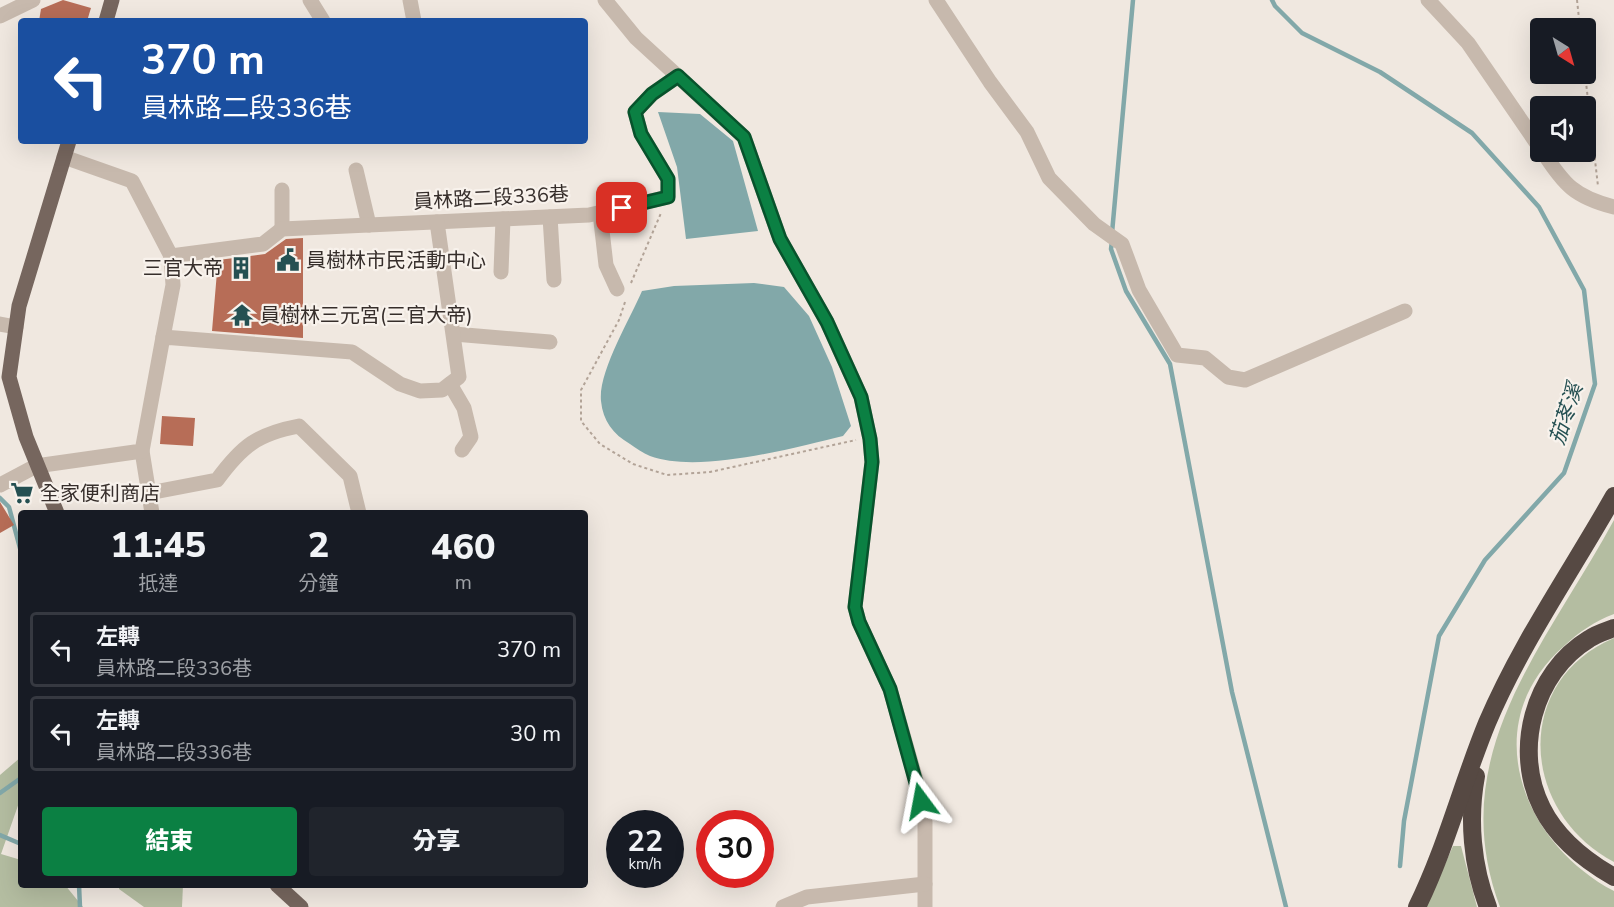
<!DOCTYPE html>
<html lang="zh-TW">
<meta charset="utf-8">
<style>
:root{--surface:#171b24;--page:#20242c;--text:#f1f3f6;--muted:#9ea1a6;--line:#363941;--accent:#0b8043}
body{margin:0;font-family:"Nunito Sans","Noto Sans TC",sans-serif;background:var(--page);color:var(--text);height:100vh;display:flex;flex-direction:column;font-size:22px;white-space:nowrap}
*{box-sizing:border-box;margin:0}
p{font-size:20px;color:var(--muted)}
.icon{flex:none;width:33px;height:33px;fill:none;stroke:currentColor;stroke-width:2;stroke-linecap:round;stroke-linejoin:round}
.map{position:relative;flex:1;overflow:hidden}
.details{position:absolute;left:18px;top:510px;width:570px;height:378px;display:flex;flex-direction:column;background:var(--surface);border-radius:6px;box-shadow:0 6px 24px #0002}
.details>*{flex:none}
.hud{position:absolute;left:18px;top:18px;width:570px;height:126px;border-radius:6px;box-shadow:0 6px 24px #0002;background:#1a4fa0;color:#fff;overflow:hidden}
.needle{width:39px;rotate:143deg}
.buttons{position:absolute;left:1530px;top:18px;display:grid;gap:12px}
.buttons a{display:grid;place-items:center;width:66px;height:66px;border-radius:6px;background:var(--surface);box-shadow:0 6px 24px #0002;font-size:30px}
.speed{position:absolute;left:606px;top:810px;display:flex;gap:12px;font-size:30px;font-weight:700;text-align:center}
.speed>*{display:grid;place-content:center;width:78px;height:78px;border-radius:50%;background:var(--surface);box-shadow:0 6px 24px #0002;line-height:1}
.speed small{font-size:15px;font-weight:400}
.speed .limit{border:9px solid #d22;background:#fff;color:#111}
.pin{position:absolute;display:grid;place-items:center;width:51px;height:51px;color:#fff;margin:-26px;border-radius:12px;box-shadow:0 3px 9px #0006}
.me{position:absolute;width:66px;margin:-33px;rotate:347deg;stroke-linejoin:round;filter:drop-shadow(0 0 4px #0008)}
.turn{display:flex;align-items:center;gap:21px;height:126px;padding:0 24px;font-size:27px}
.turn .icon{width:78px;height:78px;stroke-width:2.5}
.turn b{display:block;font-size:42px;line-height:51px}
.eta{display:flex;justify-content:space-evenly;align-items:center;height:102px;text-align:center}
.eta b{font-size:36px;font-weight:800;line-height:42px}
.cta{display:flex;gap:12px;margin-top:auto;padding:12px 24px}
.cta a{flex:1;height:69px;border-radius:6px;background:var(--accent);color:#fff;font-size:24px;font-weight:800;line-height:69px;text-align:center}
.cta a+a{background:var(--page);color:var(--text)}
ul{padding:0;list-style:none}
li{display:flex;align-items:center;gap:18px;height:75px;margin:0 12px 9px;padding:0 12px;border:3px solid var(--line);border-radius:6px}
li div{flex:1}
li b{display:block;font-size:22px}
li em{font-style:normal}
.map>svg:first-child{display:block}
.green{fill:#b4bda1}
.water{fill:#82a8a9}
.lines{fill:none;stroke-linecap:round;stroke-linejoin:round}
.stream{stroke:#82a8a9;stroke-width:4.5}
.building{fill:#b76d57}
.path{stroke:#b2a397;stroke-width:2;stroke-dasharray:3 3;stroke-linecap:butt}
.minor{stroke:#c7b9ad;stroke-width:15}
.major{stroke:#76665e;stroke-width:15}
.highway{stroke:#564943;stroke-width:18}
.route-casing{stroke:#07532c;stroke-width:15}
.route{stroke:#0b8043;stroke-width:10}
.labels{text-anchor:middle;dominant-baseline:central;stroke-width:4.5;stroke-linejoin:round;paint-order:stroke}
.street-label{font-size:20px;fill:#362e2b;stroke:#f8f2ec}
.poi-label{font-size:20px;fill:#362e2b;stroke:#f8f2ec;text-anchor:start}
.water-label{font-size:21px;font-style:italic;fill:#255052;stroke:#f8f2ec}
</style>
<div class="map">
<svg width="1614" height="907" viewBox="0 0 1614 907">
<rect width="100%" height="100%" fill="#f0e8e0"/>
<!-- green -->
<g class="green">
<path d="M1614,520V614C1595,621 1579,632 1564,646C1476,723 1521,842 1614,891V907H1500C1443,754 1546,646 1614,520Z"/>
<path d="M1614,638V862C1521,813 1511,682 1614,638Z"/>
<polygon points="21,757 21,797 1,854 21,860 21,885 65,885 83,907 0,907 0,775"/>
<polygon points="1453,846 1461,846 1477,907 1426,907"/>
<polygon points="119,885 183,885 182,907 144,907 119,889"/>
</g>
<!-- water -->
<g class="water">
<polygon points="658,112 700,114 733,141 758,231 686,239 677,167"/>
<path d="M754,283L784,287L809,316L832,367L851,426L843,436C794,448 698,474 650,456C643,453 636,448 630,444C613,434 603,421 601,401C598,372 630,319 642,291L674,286Z"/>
</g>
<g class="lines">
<!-- stream -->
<g class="stream">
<polyline points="1272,0 1275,6 1302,33 1380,72 1472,133 1539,207 1584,290 1595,384 1564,473 1485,560 1439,636 1404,821 1400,866"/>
<polyline points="1112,233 1133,0"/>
<polyline points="1112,241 1111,249 1126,291 1170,364 1232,692 1286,907"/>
<polyline points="0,498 9,507 21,552"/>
<polyline points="0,793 21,778"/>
<polyline points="0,835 21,844"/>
<polyline points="79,885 80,907"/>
</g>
</g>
<!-- building -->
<g class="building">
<polygon points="63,0 91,8 87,21 39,21 41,9"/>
<polygon points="303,238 303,338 212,331 218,260 265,254 286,239"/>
<polygon points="162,416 195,418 193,446 160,444"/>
<polygon points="0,502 14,525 0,533"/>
</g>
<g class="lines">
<!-- path -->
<g class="path">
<polyline points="1577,0 1580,28"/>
<polyline points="1585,74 1598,186"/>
<polyline points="631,283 661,213"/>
<polyline points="625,302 619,320 581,390 581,421 600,444 633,464 667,475 710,472 856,440"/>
</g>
<!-- minor -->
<g class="minor">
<polyline points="310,0 323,21"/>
<polyline points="410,0 414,21"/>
<polyline points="605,0 636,38 744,137 780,239 827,322 861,397 870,439 872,462 855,607 859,622 890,689 916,780 925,822 925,907"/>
<polyline points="936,0 990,82 1027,132 1049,178 1094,224 1122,244 1139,290 1177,355 1205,358 1228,377 1245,380 1405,311"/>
<polyline points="1428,0 1468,43 1540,148"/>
<polyline points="0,16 33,0"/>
<path d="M1543,152C1564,185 1575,197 1614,207"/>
<polyline points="64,157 132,181 171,256 173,285 163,337"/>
<polyline points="356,170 369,225"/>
<polyline points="282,190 282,229"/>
<polyline points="600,213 606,265 617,289"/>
<polyline points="550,217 554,280"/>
<polyline points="171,256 263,244 282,229 589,215 668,197 668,179 641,134 635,112 652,94 678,76"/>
<polyline points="501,272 503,219"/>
<polyline points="0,324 16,327"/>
<polyline points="454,334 550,342"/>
<polyline points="450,384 464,408 471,437 462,450"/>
<polyline points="142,451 152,513"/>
<polyline points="0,485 36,466 142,451 163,337 352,352 400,384 420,391 442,390 459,377 437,222"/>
<path d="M149,493L217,480C242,446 257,434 299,426L350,476L359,513"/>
<polyline points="783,907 807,897 925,884"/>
</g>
<!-- major -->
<g class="major">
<polyline points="106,21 112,0"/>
<polyline points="57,513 26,437 9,377 19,306 69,141"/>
<polyline points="277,885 301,907"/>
</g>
<!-- highway -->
<g class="highway">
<path d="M1614,628C1606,631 1596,634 1589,639C1533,673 1513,751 1542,808C1557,838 1586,861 1614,877"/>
<path d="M1476,776C1468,819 1472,866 1488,907"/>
<path d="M1417,907C1446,848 1462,784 1487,723C1521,643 1571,572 1614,496"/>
</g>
</g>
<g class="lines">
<!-- route casing -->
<g class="route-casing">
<polyline id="route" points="622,208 668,197 668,179 641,134 635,112 652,94 678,76 744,137 780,239 827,322 861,397 870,439 872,462 855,607 859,622 890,689 921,801"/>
</g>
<!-- route -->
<use href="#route" class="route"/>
</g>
<!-- icons -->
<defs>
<g id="civic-bare" transform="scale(1.8)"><path d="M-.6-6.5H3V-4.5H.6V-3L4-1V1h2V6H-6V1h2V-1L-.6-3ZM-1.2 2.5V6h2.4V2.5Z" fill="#255052" stroke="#f8f2ec" stroke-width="2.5" paint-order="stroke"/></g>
<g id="building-bare" transform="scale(1.8)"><path d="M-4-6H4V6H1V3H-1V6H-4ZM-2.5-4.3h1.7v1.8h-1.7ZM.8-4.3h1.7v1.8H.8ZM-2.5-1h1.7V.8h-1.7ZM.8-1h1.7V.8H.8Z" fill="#255052" stroke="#f8f2ec" stroke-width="2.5" paint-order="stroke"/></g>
<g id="temple-bare" transform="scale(1.8)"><path d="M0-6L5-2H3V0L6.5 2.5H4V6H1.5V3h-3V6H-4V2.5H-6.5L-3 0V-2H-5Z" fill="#255052" stroke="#f8f2ec" stroke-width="2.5" paint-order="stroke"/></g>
<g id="supermarket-bare" transform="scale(1.8)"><path d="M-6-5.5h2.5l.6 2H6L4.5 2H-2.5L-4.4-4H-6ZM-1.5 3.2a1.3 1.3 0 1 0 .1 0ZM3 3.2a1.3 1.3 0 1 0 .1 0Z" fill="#255052" stroke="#f8f2ec" stroke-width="2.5" paint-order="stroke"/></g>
</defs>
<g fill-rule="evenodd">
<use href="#civic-bare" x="288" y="260"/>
<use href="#building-bare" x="241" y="268"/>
<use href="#temple-bare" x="242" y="315"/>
<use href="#supermarket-bare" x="22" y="493"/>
</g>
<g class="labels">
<!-- street labels -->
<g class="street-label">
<text transform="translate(491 198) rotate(-3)">員林路二段336巷</text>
</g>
<!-- poi labels -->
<g class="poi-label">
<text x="306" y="260">員樹林市民活動中心</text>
<text x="223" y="268" text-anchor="end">三官大帝</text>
<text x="260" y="315">員樹林三元宮(三官大帝)</text>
<text x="40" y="493">全家便利商店</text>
</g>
<!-- water labels -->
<g class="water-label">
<text transform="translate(1566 414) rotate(-72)">茄苳溪</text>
</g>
</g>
</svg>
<div class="buttons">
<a><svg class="needle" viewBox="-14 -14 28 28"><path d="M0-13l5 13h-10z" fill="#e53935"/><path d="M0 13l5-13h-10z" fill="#9ea1a6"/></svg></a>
<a><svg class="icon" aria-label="sound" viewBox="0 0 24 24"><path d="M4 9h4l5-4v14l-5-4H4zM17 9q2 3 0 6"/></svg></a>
</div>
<div class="speed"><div>22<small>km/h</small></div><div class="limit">30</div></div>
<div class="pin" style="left:622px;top:208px;background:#d93025"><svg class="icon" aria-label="arrive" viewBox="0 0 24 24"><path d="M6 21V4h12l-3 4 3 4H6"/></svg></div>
<svg class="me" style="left:921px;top:801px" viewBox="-20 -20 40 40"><path d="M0-17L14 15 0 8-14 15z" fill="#0b8043" stroke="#fff" stroke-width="4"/></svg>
<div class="hud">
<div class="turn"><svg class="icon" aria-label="left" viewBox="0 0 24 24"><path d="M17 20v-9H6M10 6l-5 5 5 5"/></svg><div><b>370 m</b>員林路二段336巷</div></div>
</div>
<section class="details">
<div class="eta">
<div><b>11:45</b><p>抵達</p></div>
<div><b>2</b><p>分鐘</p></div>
<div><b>460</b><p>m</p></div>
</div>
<ul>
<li><svg class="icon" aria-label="left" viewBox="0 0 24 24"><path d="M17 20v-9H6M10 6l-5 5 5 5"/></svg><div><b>左轉</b><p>員林路二段336巷</p></div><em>370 m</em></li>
<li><svg class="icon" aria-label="left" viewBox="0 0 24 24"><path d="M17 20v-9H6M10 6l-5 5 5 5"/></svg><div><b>左轉</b><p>員林路二段336巷</p></div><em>30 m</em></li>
</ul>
<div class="cta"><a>結束</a><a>分享</a></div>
</section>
</div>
